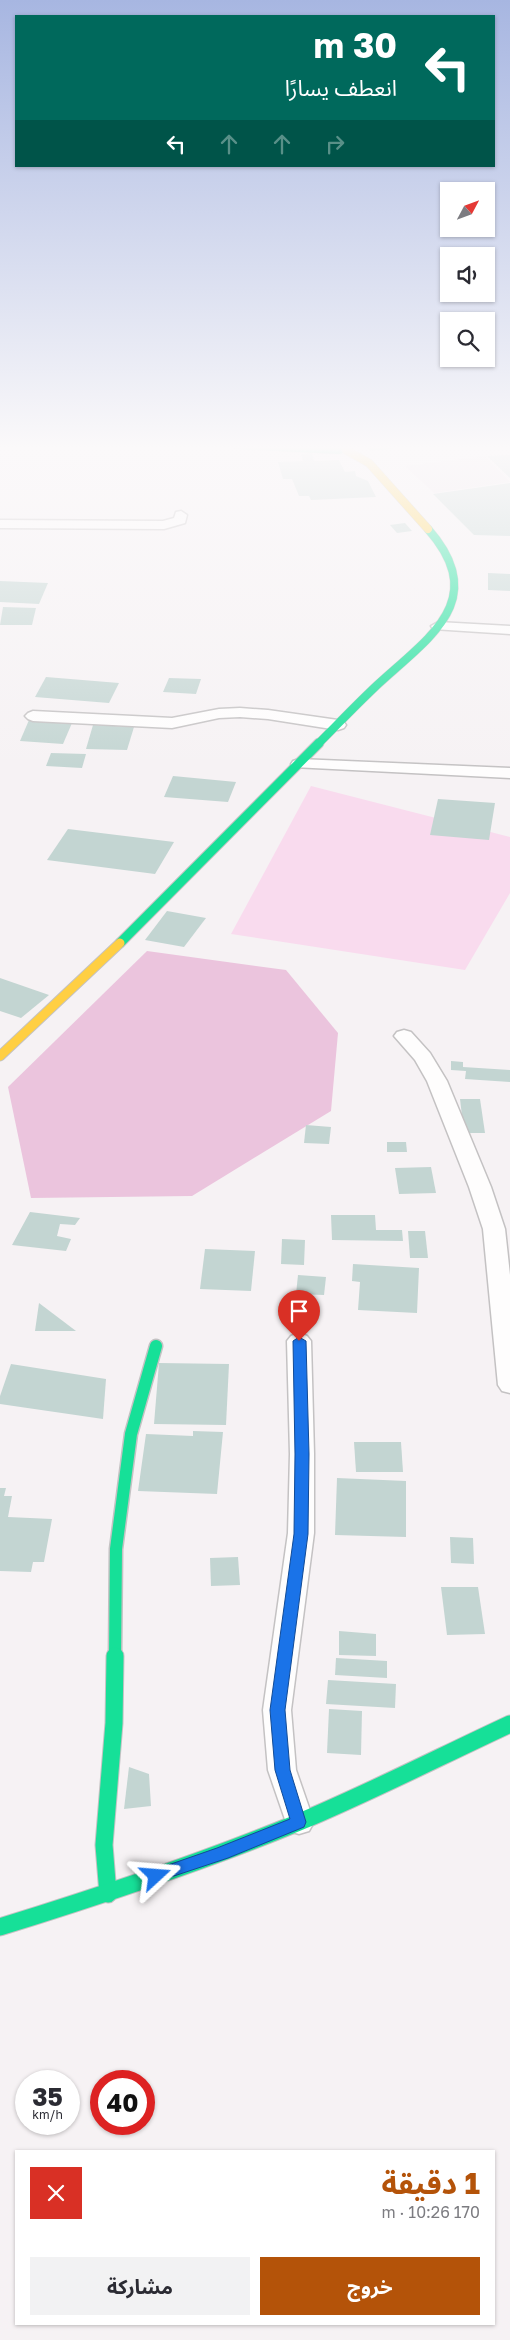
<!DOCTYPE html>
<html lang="ar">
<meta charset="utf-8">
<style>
:root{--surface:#fff;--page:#f2f2f3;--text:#2b2b33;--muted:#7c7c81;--accent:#b45309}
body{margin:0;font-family:"Golos Text","Noto Sans Arabic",sans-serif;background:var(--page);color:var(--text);direction:rtl;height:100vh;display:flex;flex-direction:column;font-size:19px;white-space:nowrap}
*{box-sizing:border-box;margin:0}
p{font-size:16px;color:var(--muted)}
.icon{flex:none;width:28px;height:28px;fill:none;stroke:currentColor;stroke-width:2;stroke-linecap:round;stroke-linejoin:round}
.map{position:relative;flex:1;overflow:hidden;direction:ltr}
.panel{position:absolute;left:15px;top:2150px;width:480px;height:175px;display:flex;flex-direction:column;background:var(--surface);border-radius:0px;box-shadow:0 1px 4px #0004;direction:rtl}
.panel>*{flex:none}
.guide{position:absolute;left:15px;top:15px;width:480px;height:152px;border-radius:0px;box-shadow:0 1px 4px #0004;direction:rtl;background:#00695c;color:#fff;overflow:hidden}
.needle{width:32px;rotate:49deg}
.tools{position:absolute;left:440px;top:182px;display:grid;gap:10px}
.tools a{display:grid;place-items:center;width:55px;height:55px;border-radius:0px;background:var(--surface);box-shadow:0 1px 4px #0004;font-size:25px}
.speed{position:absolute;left:15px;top:2070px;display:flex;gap:10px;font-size:25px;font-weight:700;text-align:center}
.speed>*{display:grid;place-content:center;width:65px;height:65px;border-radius:50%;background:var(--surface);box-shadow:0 1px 4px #0004;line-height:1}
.speed small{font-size:12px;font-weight:400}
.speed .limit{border:8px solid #d22;background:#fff;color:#111}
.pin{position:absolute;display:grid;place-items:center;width:42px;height:42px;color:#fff;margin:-51px -21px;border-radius:50% 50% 50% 0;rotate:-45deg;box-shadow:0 0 5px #0007}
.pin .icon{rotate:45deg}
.me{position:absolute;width:55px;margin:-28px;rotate:71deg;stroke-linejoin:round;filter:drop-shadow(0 0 4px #0008)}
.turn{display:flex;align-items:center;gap:18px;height:105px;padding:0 15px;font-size:22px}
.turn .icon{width:65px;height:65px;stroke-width:2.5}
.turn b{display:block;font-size:35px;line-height:42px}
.lanes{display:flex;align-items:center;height:48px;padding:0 15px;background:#0003;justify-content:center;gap:25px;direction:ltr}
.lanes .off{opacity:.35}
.round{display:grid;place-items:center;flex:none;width:52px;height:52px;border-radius:0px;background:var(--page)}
.headline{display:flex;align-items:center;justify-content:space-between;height:85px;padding:0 15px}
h1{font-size:30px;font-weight:700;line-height:38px;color:var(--accent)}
.primary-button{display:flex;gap:10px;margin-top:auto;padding:10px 15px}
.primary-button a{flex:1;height:58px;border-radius:0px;background:var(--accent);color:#fff;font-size:20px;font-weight:700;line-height:58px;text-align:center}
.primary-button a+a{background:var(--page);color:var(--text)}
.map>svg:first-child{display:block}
.built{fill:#ede4ea}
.green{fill:#f9dbee}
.forest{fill:#ebc4dd}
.building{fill:#c3d5d2}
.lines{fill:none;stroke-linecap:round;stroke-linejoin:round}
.street-casing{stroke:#c4c2c3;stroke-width:3}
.fast-far3-casing{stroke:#c4c2c3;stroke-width:9}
.fast-far2-casing{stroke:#c4c2c3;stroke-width:11}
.fast-far1-casing{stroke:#c4c2c3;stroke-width:15}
.fast-casing{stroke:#c4c2c3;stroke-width:19}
.slow-far1-casing{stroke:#c4c2c3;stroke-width:9}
.slow-casing{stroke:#c4c2c3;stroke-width:11}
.street{fill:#fefdfd;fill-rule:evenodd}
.fast-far3{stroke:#16e098;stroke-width:8}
.fast-far2{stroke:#16e098;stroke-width:9}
.fast-far1{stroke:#16e098;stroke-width:12}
.fast{stroke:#16e098;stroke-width:17}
.slow-far1{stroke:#ffcf43;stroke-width:8}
.slow{stroke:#ffcf43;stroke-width:9}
.route{fill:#1a73e8;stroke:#114b97}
</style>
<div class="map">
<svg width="510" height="2340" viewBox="0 0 510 2340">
<rect width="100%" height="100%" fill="#f6f2f4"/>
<!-- built -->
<polygon class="built" points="485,456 510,482 434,493 405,466"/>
<!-- green -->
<polygon class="green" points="311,786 510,837 510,893 465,970 231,934"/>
<!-- forest -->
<polygon class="forest" points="147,951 286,970 338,1033 331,1111 192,1196 31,1198 8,1087"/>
<!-- building -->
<g class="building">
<polygon points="312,453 314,461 339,460 345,472 355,471 356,476 368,481 376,497 311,500 309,496 299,496 292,479 283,479 278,462 303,461 301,454"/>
<polygon points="510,455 510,478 487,456"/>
<polygon points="510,483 510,536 474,535 433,494"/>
<polygon points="405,523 412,531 397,533 390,525"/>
<polygon points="488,573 510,574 510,591 488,590"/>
<polygon points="0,581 48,583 39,604 0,602"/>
<polygon points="3,607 36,608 32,625 0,625"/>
<polygon points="46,677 119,683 109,703 35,697"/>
<polygon points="169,678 201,679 196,694 163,692"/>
<polygon points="29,720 72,723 63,744 20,741"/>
<polygon points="93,725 134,727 127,750 86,749"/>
<polygon points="51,753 86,754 82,768 46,766"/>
<polygon points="173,776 236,782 228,802 164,797"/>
<polygon points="438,799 495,803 489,840 430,835"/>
<polygon points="68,829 174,842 155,874 47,860"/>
<polygon points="167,911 206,918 184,947 145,940"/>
<polygon points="0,978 49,995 21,1018 0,1011"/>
<polygon points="451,1061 463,1062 463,1067 510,1070 510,1082 465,1079 466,1071 451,1070"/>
<polygon points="460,1099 480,1099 485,1133 464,1133"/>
<polygon points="306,1125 331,1127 329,1144 304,1143"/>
<polygon points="387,1142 406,1142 407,1152 387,1152"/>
<polygon points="431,1167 436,1193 399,1194 395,1168"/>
<polygon points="30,1212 80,1218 75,1225 60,1224 57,1236 71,1239 66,1251 12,1245"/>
<polygon points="331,1215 375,1215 376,1230 402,1230 403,1241 332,1240"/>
<polygon points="408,1231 425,1231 428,1258 410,1258"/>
<polygon points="282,1239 305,1240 304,1265 281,1264"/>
<polygon points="205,1249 255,1251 251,1291 200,1289"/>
<polygon points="353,1264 419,1268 417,1313 358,1310 360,1282 352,1281"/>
<polygon points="298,1275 326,1277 324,1295 296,1294"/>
<polygon points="39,1303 76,1331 35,1331"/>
<polygon points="159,1363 229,1364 226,1425 154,1424"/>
<polygon points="11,1364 106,1379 103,1419 0,1404 0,1396"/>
<polygon points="193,1431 223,1432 217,1494 138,1491 146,1434 193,1436"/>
<polygon points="354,1442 401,1442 403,1472 356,1472"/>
<polygon points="337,1478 406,1481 406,1537 335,1535"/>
<polygon points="0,1488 6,1488 4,1496 12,1496 8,1517 52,1519 44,1562 33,1562 31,1572 0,1571"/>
<polygon points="450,1537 473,1538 474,1564 451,1563"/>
<polygon points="238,1557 240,1585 211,1586 210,1558"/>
<polygon points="441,1587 478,1587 485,1634 447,1635"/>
<polygon points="339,1631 376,1634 376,1656 339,1655"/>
<polygon points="336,1658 387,1661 387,1678 335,1675"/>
<polygon points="328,1680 396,1684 395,1708 326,1704"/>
<polygon points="329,1709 362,1711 361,1755 327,1753"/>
<polygon points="129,1767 149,1774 151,1806 124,1809"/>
</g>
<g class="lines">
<!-- street casing -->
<g class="street-casing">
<g id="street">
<polygon points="181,511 187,515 185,523 164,529 0,528 0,520 163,521 174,518 176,512"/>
<polygon points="438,622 510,626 510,634 433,629 431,626"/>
<polygon points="240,708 268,710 338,720 344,722 346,725 344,728 338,730 268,719 240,717 219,718 172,728 33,721 28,719 25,716 28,713 33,711 172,718 219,709"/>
<polygon points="299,759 510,768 510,778 293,767 291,764 293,761"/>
<polygon points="404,1030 411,1032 430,1053 447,1081 491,1187 505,1229 510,1275 510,1393 502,1391 498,1385 483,1229 469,1187 427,1081 415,1060 394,1036 397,1032"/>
<polygon points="299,1333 307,1336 311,1341 314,1454 314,1533 291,1710 296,1770 314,1822 309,1831 299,1834 289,1831 268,1770 263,1710 288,1533 290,1454 287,1341 291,1336"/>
</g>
</g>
<!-- fast-far3 casing -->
<g class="fast-far3-casing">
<g id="fast-far3">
<polyline points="237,445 339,450"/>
<polyline points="371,446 392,445"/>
<path d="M318,744C337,725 355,706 374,688C426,639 492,602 428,529"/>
</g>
</g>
<!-- fast-far2 casing -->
<g class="fast-far2-casing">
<polyline id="fast-far2" points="120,943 319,743"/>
</g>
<!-- fast-far1 casing -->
<g class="fast-far1-casing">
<polyline id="fast-far1" points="115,1657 116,1549 131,1434 156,1346"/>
</g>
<!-- fast casing -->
<g class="fast-casing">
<g id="fast">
<polyline points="108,1894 104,1845 114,1723 115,1656"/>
<path d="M0,1927C100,1896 200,1863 297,1823C369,1793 439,1757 510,1724"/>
</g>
</g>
<!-- slow-far1 casing -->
<g class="slow-far1-casing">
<polyline id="slow-far1" points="346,450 369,463 428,529"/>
</g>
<!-- slow casing -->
<g class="slow-casing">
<polyline id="slow" points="0,1056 120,943"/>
</g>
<!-- street -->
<use href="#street" class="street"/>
<!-- fast-far3 -->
<use href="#fast-far3" class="fast-far3"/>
<!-- fast-far2 -->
<use href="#fast-far2" class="fast-far2"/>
<!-- fast-far1 -->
<use href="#fast-far1" class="fast-far1"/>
<!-- fast -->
<use href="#fast" class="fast"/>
<!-- slow-far1 -->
<use href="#slow-far1" class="slow-far1"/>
<!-- slow -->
<use href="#slow" class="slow"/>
</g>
<!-- sky -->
<linearGradient id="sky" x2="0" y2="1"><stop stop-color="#a7b6e1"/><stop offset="0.58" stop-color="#fbf9fa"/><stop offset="1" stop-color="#fbf9fa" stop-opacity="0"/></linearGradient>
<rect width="510" height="772" fill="url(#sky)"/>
<!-- route -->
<polygon class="route" points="299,1337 306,1341 309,1454 308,1534 285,1710 290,1770 306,1822 304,1827 228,1858 156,1882 151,1880 148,1876 151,1871 217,1848 290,1819 275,1770 270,1710 294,1534 295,1454 293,1341"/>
</svg>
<div class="tools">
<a><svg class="needle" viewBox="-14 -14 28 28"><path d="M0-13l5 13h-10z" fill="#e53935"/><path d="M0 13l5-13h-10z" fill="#7c7c81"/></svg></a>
<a><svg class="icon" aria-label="sound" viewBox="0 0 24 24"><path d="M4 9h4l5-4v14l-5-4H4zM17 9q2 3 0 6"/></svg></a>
<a><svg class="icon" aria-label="search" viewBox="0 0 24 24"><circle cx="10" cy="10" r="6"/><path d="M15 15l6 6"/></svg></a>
</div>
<div class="speed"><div>35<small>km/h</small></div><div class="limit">40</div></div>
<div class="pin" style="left:299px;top:1341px;background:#d93025"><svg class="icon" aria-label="arrive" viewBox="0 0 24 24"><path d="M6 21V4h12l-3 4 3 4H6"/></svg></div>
<svg class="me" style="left:156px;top:1876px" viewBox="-20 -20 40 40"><path d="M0-17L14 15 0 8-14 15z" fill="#1a73e8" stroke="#fff" stroke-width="4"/></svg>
<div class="guide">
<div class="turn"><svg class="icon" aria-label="left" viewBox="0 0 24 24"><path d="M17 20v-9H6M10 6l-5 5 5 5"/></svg><div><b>30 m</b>انعطف يسارًا</div></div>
<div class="lanes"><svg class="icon" aria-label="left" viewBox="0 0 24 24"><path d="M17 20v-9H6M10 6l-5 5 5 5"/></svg><svg class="icon off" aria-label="ahead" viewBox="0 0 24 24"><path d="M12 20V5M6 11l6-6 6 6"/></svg><svg class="icon off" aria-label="ahead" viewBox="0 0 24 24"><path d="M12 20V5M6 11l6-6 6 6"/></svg><svg class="icon off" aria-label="right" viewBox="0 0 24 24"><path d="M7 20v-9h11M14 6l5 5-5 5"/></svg></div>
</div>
<section class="panel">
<div class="headline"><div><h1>1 دقيقة</h1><p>170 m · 10:26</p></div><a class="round" style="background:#d93025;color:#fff"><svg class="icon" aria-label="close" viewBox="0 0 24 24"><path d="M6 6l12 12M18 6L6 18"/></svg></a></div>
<div class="primary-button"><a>خروج</a><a>مشاركة</a></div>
</section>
</div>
